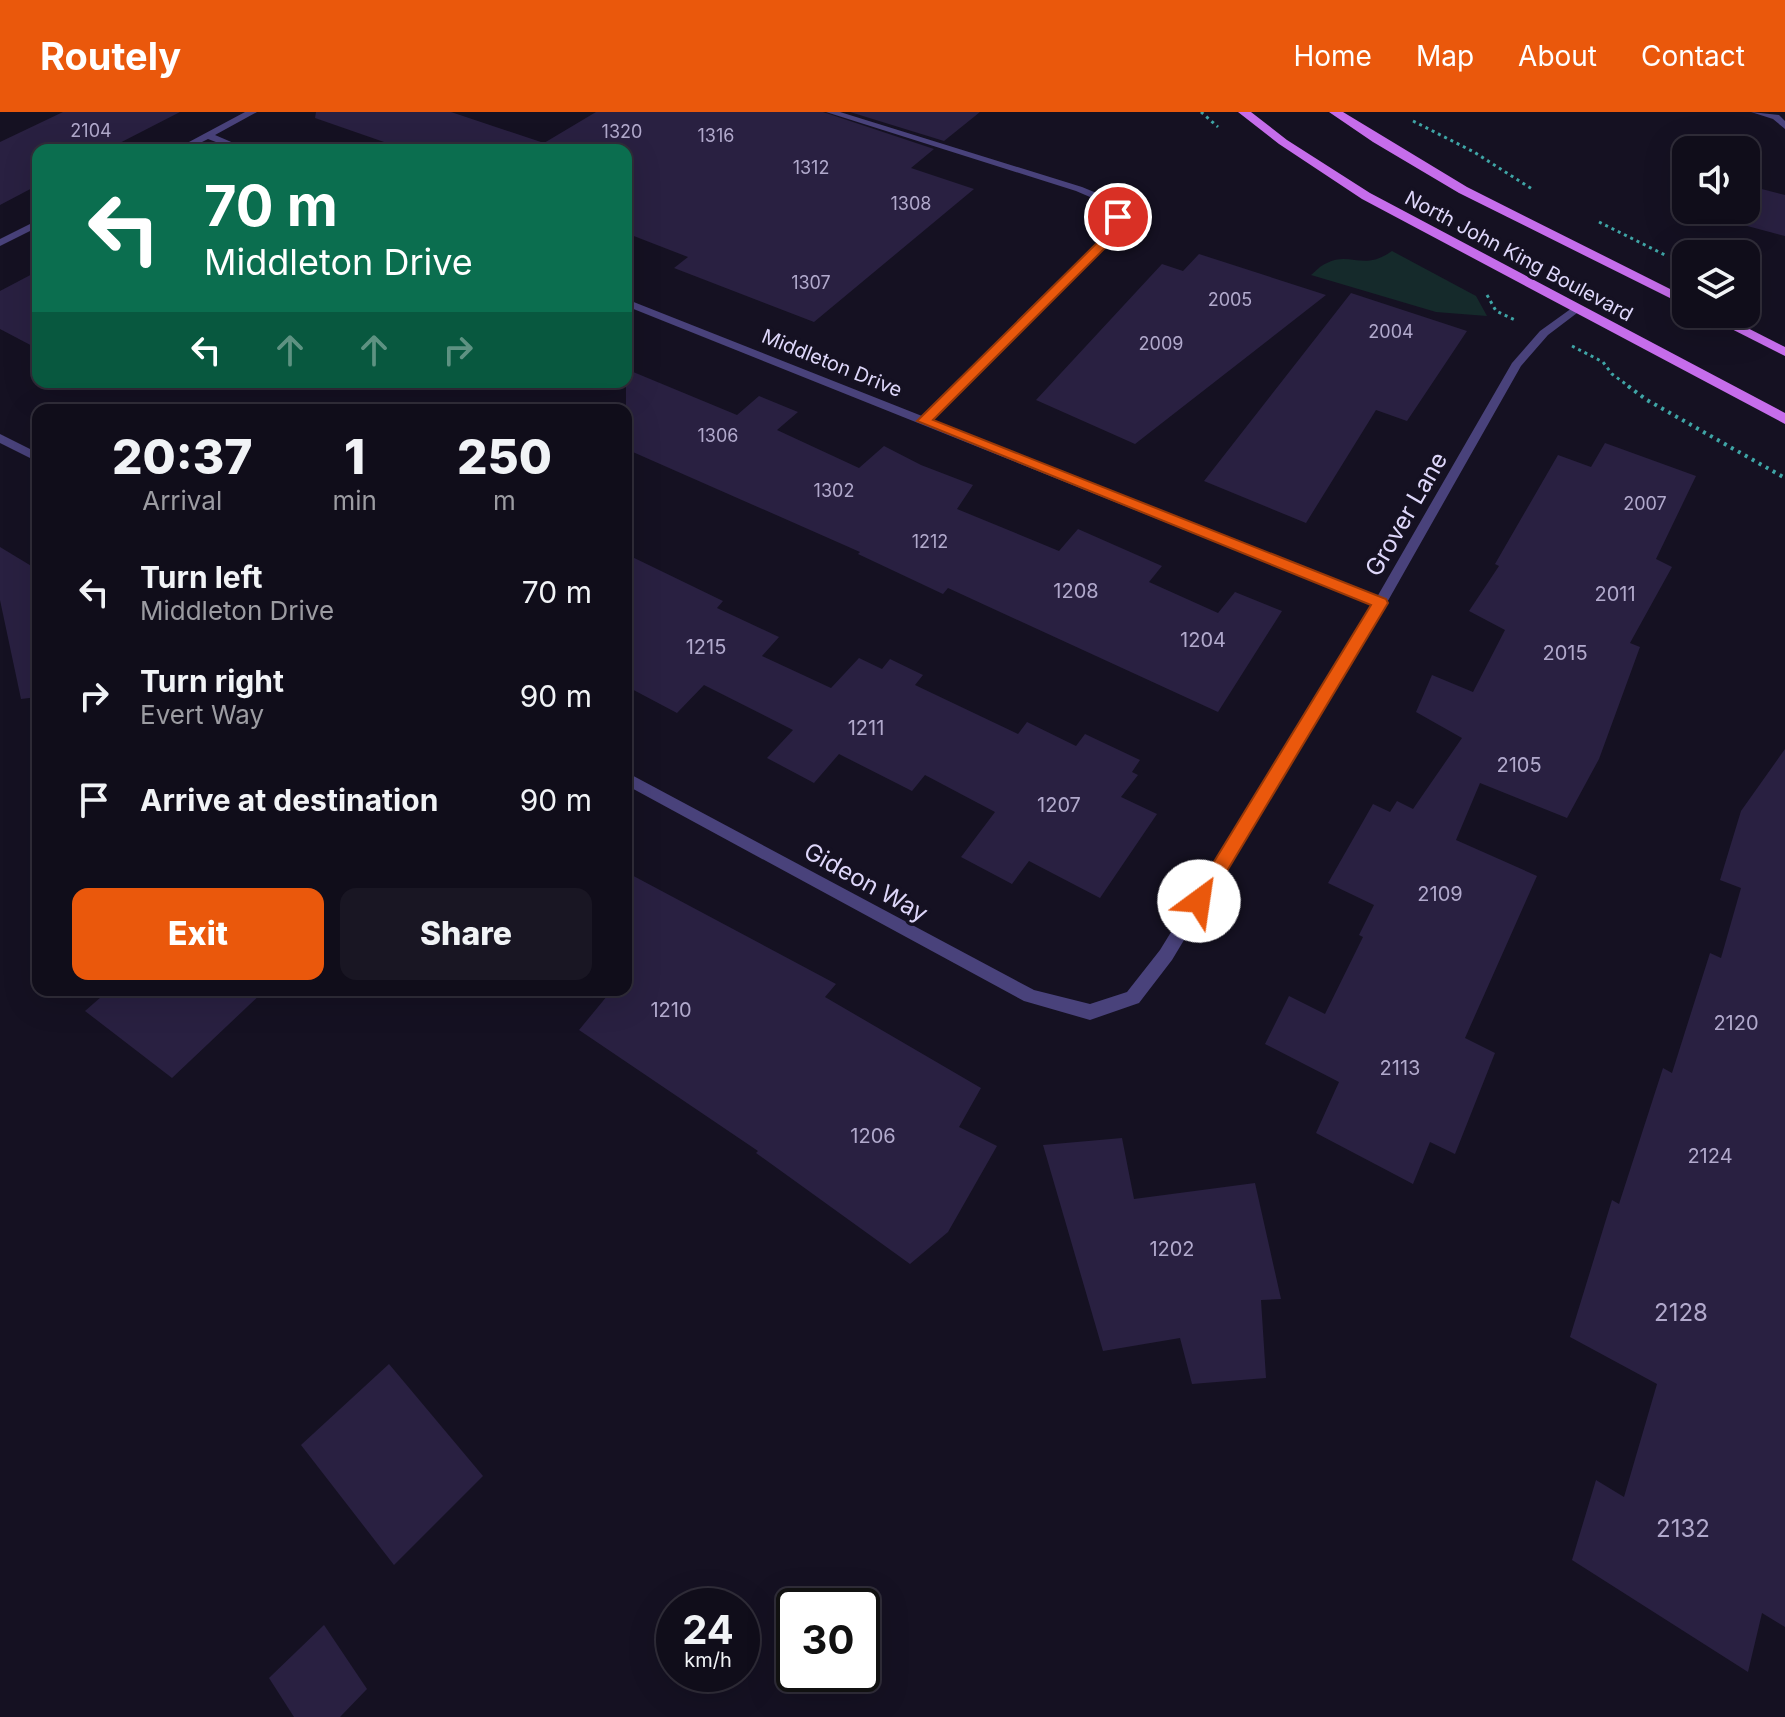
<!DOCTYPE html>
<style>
:root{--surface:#100d1a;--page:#191623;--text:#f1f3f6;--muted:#9c9ca2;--line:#302d39;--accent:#ea580c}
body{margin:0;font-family:Inter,sans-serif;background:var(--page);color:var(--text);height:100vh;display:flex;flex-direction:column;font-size:30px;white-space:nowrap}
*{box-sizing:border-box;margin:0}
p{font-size:26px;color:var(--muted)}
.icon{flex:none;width:44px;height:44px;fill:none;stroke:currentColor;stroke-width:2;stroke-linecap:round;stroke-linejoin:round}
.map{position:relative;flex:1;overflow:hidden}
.drawer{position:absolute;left:32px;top:292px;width:600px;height:592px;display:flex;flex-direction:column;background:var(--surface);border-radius:16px;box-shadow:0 8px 32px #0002,0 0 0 2px var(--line)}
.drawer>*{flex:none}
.guide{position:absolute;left:32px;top:32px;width:600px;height:244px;border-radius:16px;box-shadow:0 8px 32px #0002,0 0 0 2px var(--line);background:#0b6e4f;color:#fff;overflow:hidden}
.controls{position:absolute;left:1672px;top:24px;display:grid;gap:16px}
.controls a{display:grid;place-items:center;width:88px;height:88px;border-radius:16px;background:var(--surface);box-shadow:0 8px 32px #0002,0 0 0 2px var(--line);font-size:40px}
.speed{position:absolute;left:656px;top:1476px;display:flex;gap:16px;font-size:40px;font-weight:700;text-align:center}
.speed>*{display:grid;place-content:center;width:104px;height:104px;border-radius:50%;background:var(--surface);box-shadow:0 8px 32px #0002,0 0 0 2px var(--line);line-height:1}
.speed small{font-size:20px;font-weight:400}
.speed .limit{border:4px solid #111;border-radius:12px;background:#fff;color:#111}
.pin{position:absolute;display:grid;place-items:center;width:68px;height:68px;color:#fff;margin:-34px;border:4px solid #fff;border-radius:50%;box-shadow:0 2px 8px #0007}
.me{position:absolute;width:88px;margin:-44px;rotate:31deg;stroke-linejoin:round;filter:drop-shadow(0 0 6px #0008)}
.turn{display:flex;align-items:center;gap:28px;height:168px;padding:0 40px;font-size:36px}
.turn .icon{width:104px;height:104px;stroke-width:2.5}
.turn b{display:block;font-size:56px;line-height:68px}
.lanes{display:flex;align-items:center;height:76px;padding:0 40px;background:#0003;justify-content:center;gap:40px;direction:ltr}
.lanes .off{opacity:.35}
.eta{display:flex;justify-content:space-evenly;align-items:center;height:136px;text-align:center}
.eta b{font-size:48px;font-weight:800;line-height:56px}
.primary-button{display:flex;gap:16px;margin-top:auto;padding:16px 40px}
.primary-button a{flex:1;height:92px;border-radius:16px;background:var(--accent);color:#fff;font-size:32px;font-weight:800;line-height:92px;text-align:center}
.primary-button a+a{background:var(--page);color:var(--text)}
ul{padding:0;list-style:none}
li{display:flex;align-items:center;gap:24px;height:104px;padding:0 40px}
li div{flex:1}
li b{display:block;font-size:30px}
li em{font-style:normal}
header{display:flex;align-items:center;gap:48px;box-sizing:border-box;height:112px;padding:0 40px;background:var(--accent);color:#fff}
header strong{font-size:38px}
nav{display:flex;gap:44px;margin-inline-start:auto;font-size:28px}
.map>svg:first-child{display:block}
.green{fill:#152a2b}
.building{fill:#292041}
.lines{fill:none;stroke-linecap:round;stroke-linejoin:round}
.path-far1{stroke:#3fa5a6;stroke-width:3;stroke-dasharray:3 4;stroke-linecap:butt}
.path{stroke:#3fa5a6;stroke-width:4;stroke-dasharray:3 5;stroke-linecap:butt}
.street{fill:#49427b;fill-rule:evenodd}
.primary{fill:#c66deb;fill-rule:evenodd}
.route{fill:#ea580c;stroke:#983908;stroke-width:2}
.labels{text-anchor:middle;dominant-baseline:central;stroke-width:7;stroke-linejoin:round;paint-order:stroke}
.far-number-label{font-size:18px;fill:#b1a9cc}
.far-street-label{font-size:20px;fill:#ded7fa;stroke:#151122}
.number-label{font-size:20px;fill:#b1a9cc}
.street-label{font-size:24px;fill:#ded7fa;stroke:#151122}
.near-number-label{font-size:24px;fill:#b1a9cc}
</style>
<header>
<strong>Routely</strong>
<nav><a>Home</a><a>Map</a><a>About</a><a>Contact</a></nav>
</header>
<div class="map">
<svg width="1785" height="1605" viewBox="0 0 1785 1605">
<rect width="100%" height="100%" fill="#151122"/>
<!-- green -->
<path class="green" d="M1392,139L1476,184L1487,204L1436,200L1311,163C1316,159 1321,153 1327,151C1351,139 1363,160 1392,139Z"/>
<!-- building -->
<g class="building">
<polygon points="63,0 180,0 106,38 38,38 38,73 0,93 0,30"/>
<polygon points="316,0 451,0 544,31 596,0 823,0 934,37 911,56 974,77 814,210 674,156 688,145 626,121 626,38 407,38 315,6"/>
<polygon points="850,0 980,0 944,29"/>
<polygon points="1754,75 1785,83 1785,124 1736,111 1743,98 1746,98"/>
<polygon points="1199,142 1326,183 1135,332 1036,288 1162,152 1183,159"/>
<polygon points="38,159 38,237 0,217 0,179"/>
<polygon points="1351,181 1467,219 1407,309 1376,298 1306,411 1204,369"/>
<polygon points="626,257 737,303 759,284 798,300 777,318 859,356 884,334 921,353 973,373 957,397 1059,439 1078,417 1162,454 1149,470 1218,501 1235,480 1282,499 1218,600 948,476 943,482 858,442 860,440 626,337"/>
<polygon points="1605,331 1696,364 1656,447 1672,455 1630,531 1640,535 1599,647 1567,706 1480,671 1456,728 1537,764 1465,926 1495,941 1455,1042 1430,1030 1413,1072 1316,1021 1339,970 1265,932 1289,884 1325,902 1363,825 1359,823 1374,793 1328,771 1373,692 1390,700 1397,689 1413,697 1462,626 1416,600 1432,563 1473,580 1505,518 1469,499 1499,454 1495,452 1558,343 1591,355"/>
<polygon points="0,435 38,458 38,585 21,587 0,488"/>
<polygon points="626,442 723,489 717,496 779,525 762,544 831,576 859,546 882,557 890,547 923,563 915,573 1018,622 1027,610 1076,634 1085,622 1140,648 1132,660 1138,663 1121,685 1157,702 1100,786 1029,749 1012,772 961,745 995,700 925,663 912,679 839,642 814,671 767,646 793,618 704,573 677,601 626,574"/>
<polygon points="1785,637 1785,1515 1762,1501 1748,1560 1572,1448 1596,1368 1624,1385 1657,1272 1570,1225 1612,1088 1619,1092 1663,956 1672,961 1710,841 1721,846 1741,776 1720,768 1741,699"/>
<polygon points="626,760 836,872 825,885 981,976 959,1015 997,1034 948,1120 910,1152 756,1041 758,1039 579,918 612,878 626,878"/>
<polygon points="109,878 265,878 172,966 85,899"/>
<polygon points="1122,1026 1134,1087 1255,1071 1281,1187 1261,1188 1266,1266 1192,1272 1180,1226 1103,1239 1043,1033"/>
<polygon points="389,1252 483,1364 394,1453 301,1333"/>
<polygon points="324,1513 367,1577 340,1605 294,1605 269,1566"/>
</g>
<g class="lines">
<!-- path-far1 -->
<g class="path-far1">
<polyline points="1201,0 1218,15"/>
<polyline points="1413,9 1474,40 1532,77"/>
<polyline points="1599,110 1665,143"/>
<polyline points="1487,183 1496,199 1517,209"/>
<polyline points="1572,234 1603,250 1612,262 1631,276"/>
</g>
<!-- path -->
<polyline class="path" points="1628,274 1647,288 1785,366"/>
<!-- street -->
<g class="street">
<polygon points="245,0 257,0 215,23 250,38 237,38 208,27 186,38 174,38"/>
<polygon points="826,0 840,0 1082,75 1111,87 1123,105 1118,122 932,308 1377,485 1512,251 1540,219 1572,196 1581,198 1548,223 1521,254 1385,494 1172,848 1139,891 1090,908 1024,889 626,673 626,660 1034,878 1090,892 1127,880 1160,838 1372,493 626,194 626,187 922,304 1109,119 1113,105 1104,91 1076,79"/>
<polygon points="1751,0 1779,3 1785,9 1785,17 1773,7"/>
<polygon points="38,108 38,115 0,134 0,127"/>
<polygon points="0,322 38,341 38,350 0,331"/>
</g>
<!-- primary -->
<g class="primary">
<polygon points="1238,0 1251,0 1287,28 1370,81 1785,301 1785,312 1362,87 1279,32"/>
<polygon points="1329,0 1343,0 1467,75 1686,185 1686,194 1459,81 1373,30"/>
<polygon points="1702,202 1720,202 1785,235 1785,244"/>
</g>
</g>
<!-- route -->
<polygon class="route" points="1118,101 1124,105 1118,123 933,308 1386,487 1388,491 1206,794 1193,794 1190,789 1193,784 1371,493 917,309 1109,119 1113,105"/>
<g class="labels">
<!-- far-number labels -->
<g class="far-number-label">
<text x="91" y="18">2104</text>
<text x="622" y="19">1320</text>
<text x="716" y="23">1316</text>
<text x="811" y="55">1312</text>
<text x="911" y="91">1308</text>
<text x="811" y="170">1307</text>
<text x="1230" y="187">2005</text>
<text x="1391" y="219">2004</text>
<text x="1161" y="231">2009</text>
<text x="718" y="323">1306</text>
<text x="834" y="378">1302</text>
<text x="1645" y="391">2007</text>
<text x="930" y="429">1212</text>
</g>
<!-- far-street labels -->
<g class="far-street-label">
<text transform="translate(1519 144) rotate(28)">North John King Boulevard</text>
<text transform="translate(832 251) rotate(22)">Middleton Drive</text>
</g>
<!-- number labels -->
<g class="number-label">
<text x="1076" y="479">1208</text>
<text x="1615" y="482">2011</text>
<text x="1203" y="528">1204</text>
<text x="706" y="535">1215</text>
<text x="1565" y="541">2015</text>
<text x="866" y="616">1211</text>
<text x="1519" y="653">2105</text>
<text x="1059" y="693">1207</text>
<text x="1440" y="782">2109</text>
<text x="671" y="898">1210</text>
<text x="1736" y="911">2120</text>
<text x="1400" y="956">2113</text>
<text x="873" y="1024">1206</text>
<text x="1710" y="1044">2124</text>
<text x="1172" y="1137">1202</text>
</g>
<!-- street labels -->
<g class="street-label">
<text transform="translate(1406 402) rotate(-60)">Grover Lane</text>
<text transform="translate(866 770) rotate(29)">Gideon Way</text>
</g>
<!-- near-number labels -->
<g class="near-number-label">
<text x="1681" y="1200">2128</text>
<text x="1683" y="1416">2132</text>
</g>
</g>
</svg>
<div class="controls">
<a><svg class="icon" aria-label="sound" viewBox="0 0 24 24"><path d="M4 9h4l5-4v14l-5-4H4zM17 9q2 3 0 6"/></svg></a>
<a><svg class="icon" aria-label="layers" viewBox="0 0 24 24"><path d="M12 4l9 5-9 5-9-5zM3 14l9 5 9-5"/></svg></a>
</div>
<div class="speed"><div>24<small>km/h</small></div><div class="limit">30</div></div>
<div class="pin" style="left:1118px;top:105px;background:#d93025"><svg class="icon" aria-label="arrive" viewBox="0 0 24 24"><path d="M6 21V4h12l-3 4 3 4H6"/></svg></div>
<svg class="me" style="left:1199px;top:789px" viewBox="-20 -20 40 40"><circle r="19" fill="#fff"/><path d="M0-13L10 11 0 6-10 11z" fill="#ea580c"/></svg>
<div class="guide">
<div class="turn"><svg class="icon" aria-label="left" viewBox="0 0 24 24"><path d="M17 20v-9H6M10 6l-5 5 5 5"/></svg><div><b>70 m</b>Middleton Drive</div></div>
<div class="lanes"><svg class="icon" aria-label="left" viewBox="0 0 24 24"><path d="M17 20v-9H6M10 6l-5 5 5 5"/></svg><svg class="icon off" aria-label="ahead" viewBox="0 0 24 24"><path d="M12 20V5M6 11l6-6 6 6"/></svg><svg class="icon off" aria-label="ahead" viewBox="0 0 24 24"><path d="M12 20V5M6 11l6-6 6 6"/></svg><svg class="icon off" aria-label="right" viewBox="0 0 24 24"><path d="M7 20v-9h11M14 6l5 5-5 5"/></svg></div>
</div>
<section class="drawer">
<div class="eta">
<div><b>20:37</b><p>Arrival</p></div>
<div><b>1</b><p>min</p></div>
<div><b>250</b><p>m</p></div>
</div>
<ul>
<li><svg class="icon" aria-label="left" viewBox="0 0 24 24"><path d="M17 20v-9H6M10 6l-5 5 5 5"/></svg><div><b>Turn left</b><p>Middleton Drive</p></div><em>70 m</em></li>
<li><svg class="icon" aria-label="right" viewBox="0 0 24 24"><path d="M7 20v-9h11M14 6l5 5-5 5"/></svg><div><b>Turn right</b><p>Evert Way</p></div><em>90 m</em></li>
<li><svg class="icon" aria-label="arrive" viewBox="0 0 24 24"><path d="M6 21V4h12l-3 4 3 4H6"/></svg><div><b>Arrive at destination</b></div><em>90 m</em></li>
</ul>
<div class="primary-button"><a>Exit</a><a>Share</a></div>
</section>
</div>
